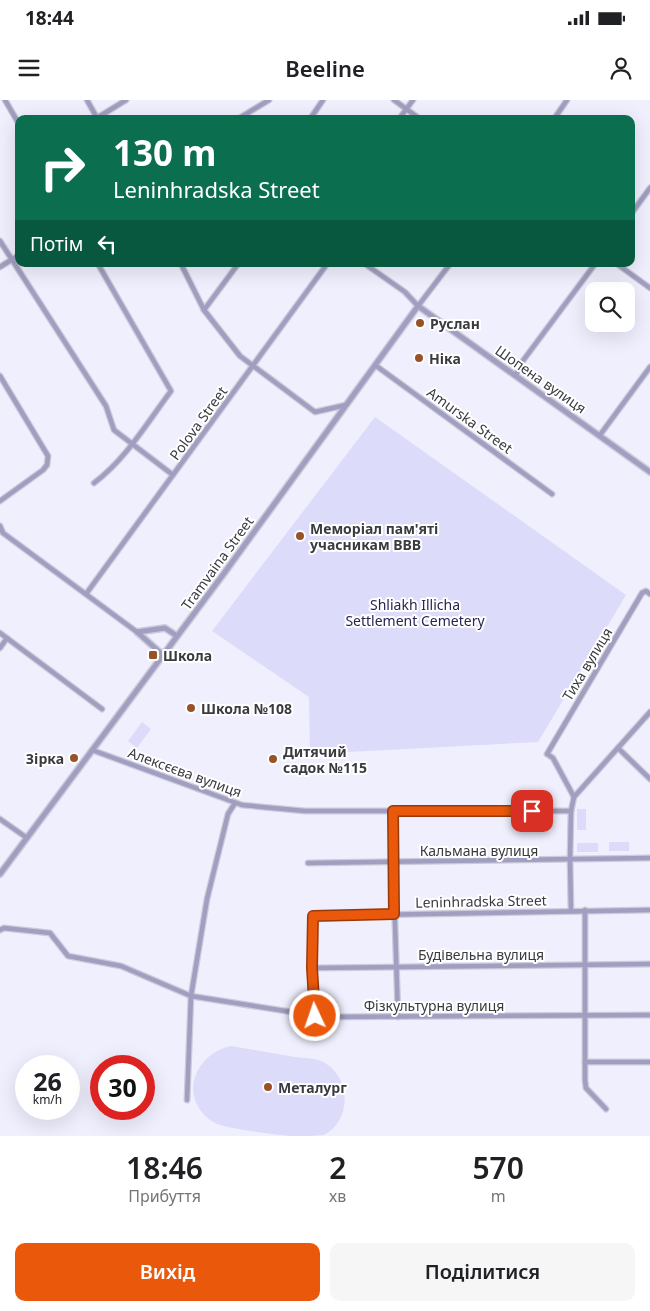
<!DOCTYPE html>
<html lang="uk">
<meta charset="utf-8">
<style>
:root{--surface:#fff;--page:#f6f6f6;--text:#202124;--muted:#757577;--accent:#ea580c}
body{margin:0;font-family:"Noto Sans",sans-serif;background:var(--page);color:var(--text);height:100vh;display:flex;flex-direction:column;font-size:19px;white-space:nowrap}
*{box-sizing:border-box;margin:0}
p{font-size:16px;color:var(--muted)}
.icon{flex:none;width:28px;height:28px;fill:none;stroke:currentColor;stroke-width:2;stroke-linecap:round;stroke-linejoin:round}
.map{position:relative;height:1036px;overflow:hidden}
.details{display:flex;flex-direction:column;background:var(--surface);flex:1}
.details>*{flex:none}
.hud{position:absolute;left:15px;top:15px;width:620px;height:152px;border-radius:10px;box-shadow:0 5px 20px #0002;background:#0b6e4f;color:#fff;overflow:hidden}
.controls{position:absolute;left:585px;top:182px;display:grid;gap:10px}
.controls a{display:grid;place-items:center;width:50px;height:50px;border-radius:10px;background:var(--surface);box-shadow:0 5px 20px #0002;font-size:25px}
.speed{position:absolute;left:15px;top:955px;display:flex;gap:10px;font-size:25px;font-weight:700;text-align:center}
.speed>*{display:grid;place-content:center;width:65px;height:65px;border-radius:50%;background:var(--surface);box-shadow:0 5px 20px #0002;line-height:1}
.speed small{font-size:12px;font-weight:400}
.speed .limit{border:8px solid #d22;background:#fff;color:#111}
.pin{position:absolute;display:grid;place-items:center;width:42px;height:42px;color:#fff;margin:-21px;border-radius:10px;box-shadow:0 2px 8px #0006}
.me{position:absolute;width:55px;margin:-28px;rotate:357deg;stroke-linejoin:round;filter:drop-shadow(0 0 4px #0008)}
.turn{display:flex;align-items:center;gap:18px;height:105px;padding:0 15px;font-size:22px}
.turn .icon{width:65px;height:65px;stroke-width:2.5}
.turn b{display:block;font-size:35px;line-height:42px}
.then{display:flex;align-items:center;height:48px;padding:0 15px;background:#0003;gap:10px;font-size:19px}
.eta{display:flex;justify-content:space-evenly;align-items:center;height:85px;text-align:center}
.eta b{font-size:30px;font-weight:600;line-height:35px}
.cta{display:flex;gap:10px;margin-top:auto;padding:10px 15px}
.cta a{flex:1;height:58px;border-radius:10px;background:var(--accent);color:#fff;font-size:20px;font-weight:600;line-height:58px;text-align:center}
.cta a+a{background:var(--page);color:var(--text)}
.status{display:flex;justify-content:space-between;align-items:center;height:35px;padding:0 25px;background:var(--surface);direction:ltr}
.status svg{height:14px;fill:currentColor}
header{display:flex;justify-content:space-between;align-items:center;height:65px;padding:0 15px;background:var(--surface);font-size:22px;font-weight:600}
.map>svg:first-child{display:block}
.green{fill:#dcdbf9}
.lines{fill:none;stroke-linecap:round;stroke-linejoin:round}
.minor-casing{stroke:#cccbd8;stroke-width:7}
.tertiary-casing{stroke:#cccbd8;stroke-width:8}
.minor{stroke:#a09ec1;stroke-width:4.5}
.tertiary{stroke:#a09ec1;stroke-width:5}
.route-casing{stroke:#983908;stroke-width:12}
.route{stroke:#ea580c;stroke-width:9}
.poi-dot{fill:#975228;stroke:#fff;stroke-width:2}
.labels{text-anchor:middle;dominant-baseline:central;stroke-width:4;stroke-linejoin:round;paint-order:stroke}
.poi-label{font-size:14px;font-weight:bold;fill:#3a3a41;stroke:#fff;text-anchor:start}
.street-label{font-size:14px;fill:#3a3a41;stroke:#fff}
.park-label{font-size:14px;fill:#2b2352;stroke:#fff}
</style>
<div class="status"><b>18:44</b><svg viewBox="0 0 49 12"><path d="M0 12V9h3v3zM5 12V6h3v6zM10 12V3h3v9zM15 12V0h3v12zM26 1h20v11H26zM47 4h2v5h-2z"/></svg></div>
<header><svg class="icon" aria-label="menu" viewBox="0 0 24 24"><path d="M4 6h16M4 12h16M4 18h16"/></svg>Beeline<svg class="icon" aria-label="person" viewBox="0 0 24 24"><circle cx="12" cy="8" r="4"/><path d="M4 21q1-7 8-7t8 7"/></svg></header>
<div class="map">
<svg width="650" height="1036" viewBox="0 0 650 1036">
<rect width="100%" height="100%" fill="#f0effe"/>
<!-- green -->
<g class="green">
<polygon points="375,317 626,495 538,642 310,654 309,597 212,531"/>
<polygon points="142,622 151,629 137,648 128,641"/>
<rect x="577" y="709" width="9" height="21"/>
<rect x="609" y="742" width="20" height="9"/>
<rect x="577" y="743" width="21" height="9"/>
<path d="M231,946C253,950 274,953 295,957C303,958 314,958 321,961C351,974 353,1020 324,1035C317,1036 302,1036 294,1036C282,1036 223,1028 215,1023C177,1001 193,954 231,946Z"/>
</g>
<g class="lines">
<!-- minor casing -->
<g class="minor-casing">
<g id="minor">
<polyline points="5,0 19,24"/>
<polyline points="87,0 97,18"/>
<polyline points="394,0 420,19"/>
<polyline points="97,18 126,0"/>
<polyline points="238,19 269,0"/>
<polyline points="310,19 323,0"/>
<polyline points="399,19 413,0"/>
<polyline points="554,19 567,0"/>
<polyline points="631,114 650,88"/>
<polyline points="0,141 106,306 114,330 173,375"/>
<polyline points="181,164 204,210 240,256 315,312 346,305"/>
<polyline points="365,164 405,192 418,206 450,164"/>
<polyline points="617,164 650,188"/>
<polyline points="0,167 19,155"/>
<polyline points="204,210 238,164"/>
<polyline points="375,265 552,394"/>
<polyline points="516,275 522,262 595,164"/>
<polyline points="0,276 48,356 47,365 43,370 0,401"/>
<polyline points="600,335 650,267"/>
<path d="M94,383C126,359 147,323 171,291L98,164"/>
<polyline points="0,426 3,433 137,532"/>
<polyline points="86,494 327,164"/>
<polyline points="0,533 102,609"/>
<polyline points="0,548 7,538"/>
<polyline points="618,648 650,679"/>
<polyline points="92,650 242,705 305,711 571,711"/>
<polyline points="574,697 553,658 547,654 642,493 646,491 650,494"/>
<polyline points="393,711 393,761 398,917"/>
<polyline points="0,719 27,738"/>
<polyline points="308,763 650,758"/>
<polyline points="571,810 570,760 571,711 574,697 650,612"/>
<polyline points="585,810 585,980 586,988 606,1009"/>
<polyline points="0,830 4,828 50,833 68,856 121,866 191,896 323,917 650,915"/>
<polyline points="312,868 650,864"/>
<polyline points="315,916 312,868 313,816 650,810"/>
<polyline points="585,962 650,962"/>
<polyline points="187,1000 191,896 207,799 228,714 235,703"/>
</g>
</g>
<!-- tertiary casing -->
<g class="tertiary-casing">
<g id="tertiary">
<polyline points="137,532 165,528 177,536"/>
<polyline points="137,532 163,555"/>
<polyline points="0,774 225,472 418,206 650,372"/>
</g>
</g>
<!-- minor -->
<use href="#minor" class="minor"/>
<!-- tertiary -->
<use href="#tertiary" class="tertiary"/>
</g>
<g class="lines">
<!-- route casing -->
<g class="route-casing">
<polyline id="route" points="315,916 312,868 313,816 394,814 393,711 532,711"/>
</g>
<!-- route -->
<use href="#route" class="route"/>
</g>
<!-- markers -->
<g class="poi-dot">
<circle cx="420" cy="223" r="5"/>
<circle cx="419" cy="258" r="5"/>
<circle cx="300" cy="436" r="5"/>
<rect x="148" y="550" width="10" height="10" rx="2.5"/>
<circle cx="191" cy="608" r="5"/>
<circle cx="74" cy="658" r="5"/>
<circle cx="273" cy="659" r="5"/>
<circle cx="268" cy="987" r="5"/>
</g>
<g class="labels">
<!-- poi labels -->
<g class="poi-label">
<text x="430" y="223">Руслан</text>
<text x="429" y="258">Ніка</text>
<text x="310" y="428">Меморіал пам'яті<tspan x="310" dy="16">учасникам ВВВ</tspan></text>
<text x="163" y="555">Школа</text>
<text x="201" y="608">Школа №108</text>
<text x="283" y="651">Дитячий<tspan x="283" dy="16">садок №115</tspan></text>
<text x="64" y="658" text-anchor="end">Зірка</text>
<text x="278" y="987">Металург</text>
</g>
<!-- street labels -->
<g class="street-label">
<text transform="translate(541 279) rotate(35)">Шопена вулиця</text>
<text transform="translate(470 320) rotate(36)">Amurska Street</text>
<text transform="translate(198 323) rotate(-54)">Polova Street</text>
<text transform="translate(217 463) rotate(-54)">Tramvaina Street</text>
<text transform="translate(587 564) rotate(-59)">Тиха вулиця</text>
<text transform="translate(185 672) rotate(20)">Алексєєва вулиця</text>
<text x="479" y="750">Кальмана вулиця</text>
<text transform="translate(481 801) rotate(-1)">Leninhradska Street</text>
<text x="481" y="854">Будівельна вулиця</text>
<text x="434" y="905">Фiзкультурна вулиця</text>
</g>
<!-- park labels -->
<g class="park-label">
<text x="415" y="504">Shliakh Illicha<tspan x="415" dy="16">Settlement Cemetery</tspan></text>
</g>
</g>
</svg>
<div class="controls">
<a><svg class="icon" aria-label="search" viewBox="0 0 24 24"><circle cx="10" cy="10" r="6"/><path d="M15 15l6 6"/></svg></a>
</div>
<div class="speed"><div>26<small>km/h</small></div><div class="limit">30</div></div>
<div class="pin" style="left:532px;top:711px;background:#d93025"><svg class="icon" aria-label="arrive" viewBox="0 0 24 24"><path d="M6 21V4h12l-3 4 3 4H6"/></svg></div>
<svg class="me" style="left:315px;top:916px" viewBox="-20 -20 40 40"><circle r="17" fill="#ea580c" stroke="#fff" stroke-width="3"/><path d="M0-11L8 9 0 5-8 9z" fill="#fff"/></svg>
<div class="hud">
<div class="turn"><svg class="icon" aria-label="right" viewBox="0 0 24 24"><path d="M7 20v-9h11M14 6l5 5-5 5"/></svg><div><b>130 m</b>Leninhradska Street</div></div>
<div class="then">Потім<svg class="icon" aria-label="left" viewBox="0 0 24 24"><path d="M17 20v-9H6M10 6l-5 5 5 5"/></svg></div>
</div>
</div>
<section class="details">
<div class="eta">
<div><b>18:46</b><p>Прибуття</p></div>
<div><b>2</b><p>хв</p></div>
<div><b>570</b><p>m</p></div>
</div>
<div class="cta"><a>Вихід</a><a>Поділитися</a></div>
</section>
